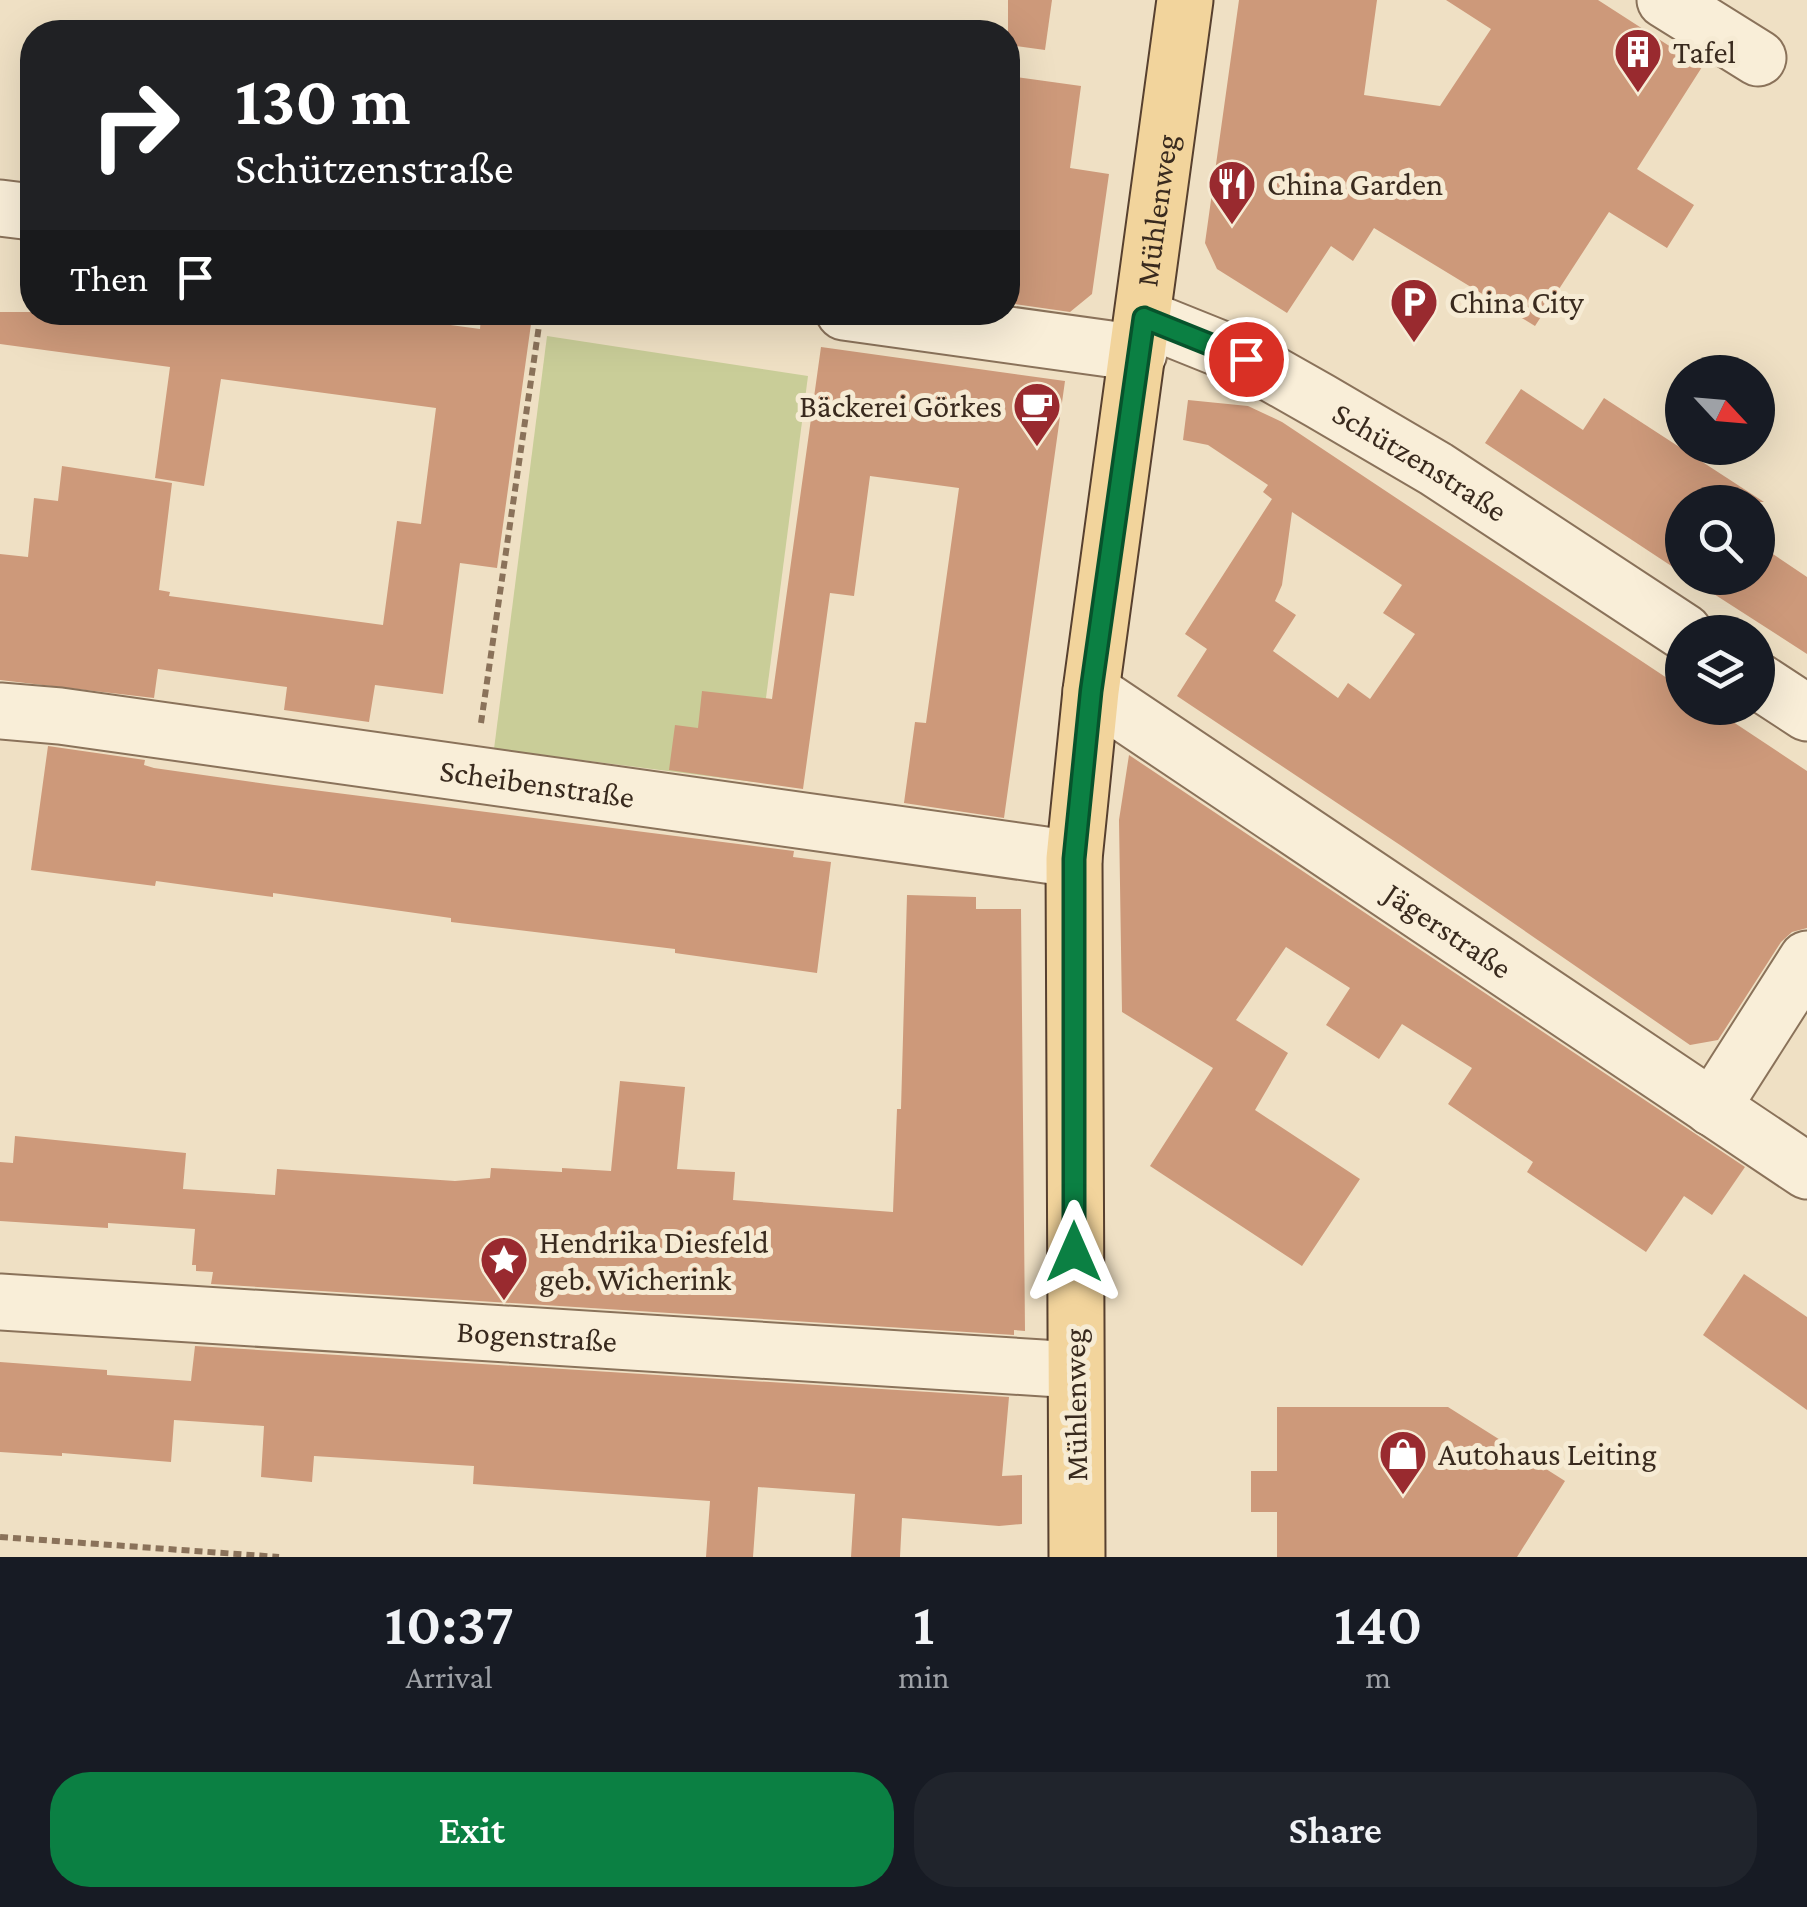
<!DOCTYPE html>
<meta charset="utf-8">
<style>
:root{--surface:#171b24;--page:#20242c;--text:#f1f3f6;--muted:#9ea1a6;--accent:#0b8043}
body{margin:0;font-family:"Crimson Pro",serif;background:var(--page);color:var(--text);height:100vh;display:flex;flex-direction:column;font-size:38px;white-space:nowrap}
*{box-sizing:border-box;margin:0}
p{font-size:32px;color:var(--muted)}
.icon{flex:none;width:55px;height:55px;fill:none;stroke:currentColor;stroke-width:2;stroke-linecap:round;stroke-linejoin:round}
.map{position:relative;height:1557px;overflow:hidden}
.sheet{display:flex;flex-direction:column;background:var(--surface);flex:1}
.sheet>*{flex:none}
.banner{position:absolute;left:20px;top:20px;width:1000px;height:305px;border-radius:40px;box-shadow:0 10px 40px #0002;background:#202124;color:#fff;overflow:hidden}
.needle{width:65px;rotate:116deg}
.fabs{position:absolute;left:1665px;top:355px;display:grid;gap:20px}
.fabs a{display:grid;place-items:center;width:110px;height:110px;border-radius:50%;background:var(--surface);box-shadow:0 10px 40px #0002;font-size:50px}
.pin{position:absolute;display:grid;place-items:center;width:85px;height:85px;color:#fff;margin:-42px;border:5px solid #fff;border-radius:50%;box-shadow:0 2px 10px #0007}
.me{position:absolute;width:110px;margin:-55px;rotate:0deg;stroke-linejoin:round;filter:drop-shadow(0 0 8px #0008)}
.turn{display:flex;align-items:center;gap:35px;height:210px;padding:0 50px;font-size:45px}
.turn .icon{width:130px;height:130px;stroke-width:2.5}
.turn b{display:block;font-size:70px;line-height:85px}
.then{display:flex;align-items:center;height:95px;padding:0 50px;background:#0003;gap:20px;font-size:38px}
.eta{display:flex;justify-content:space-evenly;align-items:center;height:170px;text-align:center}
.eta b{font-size:60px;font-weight:600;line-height:70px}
.cta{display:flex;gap:20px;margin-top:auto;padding:20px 50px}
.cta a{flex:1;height:115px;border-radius:40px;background:var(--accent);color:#fff;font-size:40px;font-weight:600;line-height:115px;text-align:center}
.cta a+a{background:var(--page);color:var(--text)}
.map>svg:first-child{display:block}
.green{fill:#c9cd98}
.building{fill:#cd997a;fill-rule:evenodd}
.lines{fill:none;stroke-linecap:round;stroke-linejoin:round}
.minor-casing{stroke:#8a725a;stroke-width:59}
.major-casing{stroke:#57402f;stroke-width:59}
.path{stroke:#8a725a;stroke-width:6;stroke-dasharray:8 5;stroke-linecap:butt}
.minor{stroke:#f9eed8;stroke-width:55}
.major{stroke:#f2d49c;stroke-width:55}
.route-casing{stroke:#07532c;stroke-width:25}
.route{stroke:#0b8043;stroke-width:18}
.labels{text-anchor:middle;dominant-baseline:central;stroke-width:10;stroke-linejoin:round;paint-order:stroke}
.poi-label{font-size:32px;fill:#392a1e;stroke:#f6ebd4;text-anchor:start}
.street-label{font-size:32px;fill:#392a1e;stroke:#f6ebd4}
</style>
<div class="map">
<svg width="1807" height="1557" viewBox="0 0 1807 1557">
<rect width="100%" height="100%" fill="#efe0c4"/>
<!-- green -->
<polygon class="green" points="547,336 808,376 755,782 494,749"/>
<!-- building -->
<g class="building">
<polygon points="1008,0 1052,0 1045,50 1008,45"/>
<polygon points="1239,0 1377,0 1364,95 1440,106 1491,29 1446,0 1598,0 1702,67 1637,169 1694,205 1667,248 1609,212 1535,326 1374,228 1353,261 1331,246 1287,313 1217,269 1205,243"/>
<polygon points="1008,76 1081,86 1070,168 1109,174 1092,294 1070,312 1008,303"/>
<polygon points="0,312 385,312 384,316 480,329 481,317 531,324 497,568 460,563 443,694 375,685 369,722 284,710 287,687 158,669 154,698 0,680 0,554 28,557 34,498 58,501 62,466 172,483 159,590 170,592 169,596 383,625 397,521 421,524 436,408 221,379 204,486 155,478 170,367 0,344"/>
<polygon points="821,347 1065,381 1004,818 904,803 915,722 926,723 959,488 870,476 854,596 830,593 803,789 669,770 675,725 698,728 702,691 772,699"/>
<polygon points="1521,389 1583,430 1604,398 1764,502 1682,502 1682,573 1485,443"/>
<path d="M1188,400L1248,406L1282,422L1682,688V708H1712L1807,771V928L1792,932L1781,942L1718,1040L1690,1045L1403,847L1177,696L1207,649L1185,634L1272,499L1263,492L1268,485L1208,445L1183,440ZM1292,512L1402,585L1383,613L1415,634L1370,699L1348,683L1338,698L1273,651L1296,615L1275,601L1282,585Z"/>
<polygon points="1758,544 1807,577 1807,654 1689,578 1758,578"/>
<polygon points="48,746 145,760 144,765 154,768 274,785 794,851 793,857 831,862 817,973 675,953 675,949 451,922 451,918 273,893 273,897 156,881 155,886 31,870"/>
<polygon points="1129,755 1745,1167 1712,1215 1684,1196 1646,1252 1527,1172 1533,1162 1448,1104 1472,1068 1402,1024 1379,1059 1326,1025 1350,988 1286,947 1236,1020 1288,1053 1255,1110 1360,1179 1302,1266 1150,1166 1213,1068 1122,1012 1119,820"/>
<polygon points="907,895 976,897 976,909 1021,909 1025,1331 1014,1330 1014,1335 211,1284 213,1272 196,1271 196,1265 192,1265 195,1229 108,1223 108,1228 0,1221 0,1162 13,1163 15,1136 186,1153 183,1189 275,1195 277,1169 455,1181 490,1178 491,1168 562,1172 562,1168 611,1171 620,1081 685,1087 677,1169 735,1172 733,1200 893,1212 897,1109 901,1109"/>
<polygon points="1744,1274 1807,1317 1807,1410 1703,1335"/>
<polygon points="195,1346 1009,1397 1002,1476 1022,1475 1022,1524 999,1526 902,1518 900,1557 851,1557 855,1494 758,1487 753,1557 706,1557 710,1501 473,1484 474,1466 314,1456 312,1482 261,1477 264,1426 174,1420 171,1462 62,1453 62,1456 0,1452 0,1362 107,1370 107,1375 191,1381"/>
<polygon points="1277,1407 1448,1407 1565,1481 1517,1557 1277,1557 1277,1512 1251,1512 1251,1471 1277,1471"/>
</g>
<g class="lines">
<!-- minor casing -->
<g class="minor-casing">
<g id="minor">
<polyline points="1665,0 1758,58"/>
<polyline points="0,208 32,212"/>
<polyline points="844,312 1139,353"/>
<path id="s1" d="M1144,318L1246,359L1320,401L1436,469L1684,632"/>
<polyline points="1758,681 1807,713"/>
<path id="s2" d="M1091,691L1807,1171"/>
<path id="s3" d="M0,711L60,716L1074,859"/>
<polyline points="1712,1108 1807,959"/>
<path id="s4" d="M0,1302L1075,1370"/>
</g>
</g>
<!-- major casing -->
<g class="major-casing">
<g id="major">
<path id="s5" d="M1077,1557L1074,859L1091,691L1185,0"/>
</g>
</g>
<!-- path -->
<g class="path">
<polyline points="481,723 541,312"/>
<polyline points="0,1537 279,1557"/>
</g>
<!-- minor -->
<use href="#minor" class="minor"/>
<!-- major -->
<use href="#major" class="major"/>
</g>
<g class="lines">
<!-- route casing -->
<g class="route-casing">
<polyline id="route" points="1074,1252 1074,859 1091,691 1144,318 1246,359"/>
</g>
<!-- route -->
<use href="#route" class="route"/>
</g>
<!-- icons -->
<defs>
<g id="building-pin" transform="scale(2.5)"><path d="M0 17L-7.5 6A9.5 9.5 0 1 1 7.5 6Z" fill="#992a2f" stroke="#f6ebd4"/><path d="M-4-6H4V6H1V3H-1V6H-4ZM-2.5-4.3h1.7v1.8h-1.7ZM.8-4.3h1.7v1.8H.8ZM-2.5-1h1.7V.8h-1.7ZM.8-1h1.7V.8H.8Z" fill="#fff"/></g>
<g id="restaurant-pin" transform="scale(2.5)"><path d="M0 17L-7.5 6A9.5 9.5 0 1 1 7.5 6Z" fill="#992a2f" stroke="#f6ebd4"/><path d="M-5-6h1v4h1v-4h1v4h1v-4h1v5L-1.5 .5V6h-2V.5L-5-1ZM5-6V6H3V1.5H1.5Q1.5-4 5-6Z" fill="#fff"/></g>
<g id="parking-pin" transform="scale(2.5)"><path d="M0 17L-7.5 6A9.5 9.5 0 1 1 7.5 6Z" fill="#992a2f" stroke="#f6ebd4"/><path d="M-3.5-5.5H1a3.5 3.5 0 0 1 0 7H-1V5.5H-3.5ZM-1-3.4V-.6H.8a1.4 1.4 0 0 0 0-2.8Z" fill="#fff"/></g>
<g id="cafe-pin" transform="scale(2.5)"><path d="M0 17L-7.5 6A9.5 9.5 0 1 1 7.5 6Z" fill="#992a2f" stroke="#f6ebd4"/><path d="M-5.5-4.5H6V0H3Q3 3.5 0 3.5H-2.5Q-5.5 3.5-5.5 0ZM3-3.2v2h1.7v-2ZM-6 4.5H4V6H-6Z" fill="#fff"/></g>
<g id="sight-pin" transform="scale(2.5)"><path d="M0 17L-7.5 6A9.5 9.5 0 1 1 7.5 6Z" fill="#992a2f" stroke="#f6ebd4"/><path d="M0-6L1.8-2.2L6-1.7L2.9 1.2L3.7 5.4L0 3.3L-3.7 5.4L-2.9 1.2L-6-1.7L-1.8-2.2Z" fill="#fff"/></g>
<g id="shop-pin" transform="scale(2.5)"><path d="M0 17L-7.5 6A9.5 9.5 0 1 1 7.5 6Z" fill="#992a2f" stroke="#f6ebd4"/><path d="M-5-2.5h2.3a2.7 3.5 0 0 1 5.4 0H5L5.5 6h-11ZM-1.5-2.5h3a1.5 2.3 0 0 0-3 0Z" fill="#fff"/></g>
</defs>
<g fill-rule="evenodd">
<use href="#building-pin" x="1638" y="52"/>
<use href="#restaurant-pin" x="1232" y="184"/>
<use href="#parking-pin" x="1414" y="302"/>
<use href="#cafe-pin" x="1037" y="406"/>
<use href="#sight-pin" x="504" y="1260"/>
<use href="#shop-pin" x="1403" y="1454"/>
</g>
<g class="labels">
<!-- poi labels -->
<g class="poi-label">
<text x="1673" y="52">Tafel</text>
<text x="1267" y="184">China Garden</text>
<text x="1449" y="302">China City</text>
<text x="1002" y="406" text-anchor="end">Bäckerei Görkes</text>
<text x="539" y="1242">Hendrika Diesfeld<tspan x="539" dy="37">geb. Wicherink</tspan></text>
<text x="1438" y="1454">Autohaus Leiting</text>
</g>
<!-- street labels -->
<g class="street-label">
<text stroke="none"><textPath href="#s5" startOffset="1352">Mühlenweg</textPath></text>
<text stroke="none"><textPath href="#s1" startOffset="312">Schützenstraße</textPath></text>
<text stroke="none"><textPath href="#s3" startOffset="542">Scheibenstraße</textPath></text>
<text stroke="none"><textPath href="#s2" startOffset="430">Jägerstraße</textPath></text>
<text stroke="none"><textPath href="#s4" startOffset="538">Bogenstraße</textPath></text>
<text transform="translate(1075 1405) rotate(-91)">Mühlenweg</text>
</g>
</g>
</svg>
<div class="fabs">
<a><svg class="needle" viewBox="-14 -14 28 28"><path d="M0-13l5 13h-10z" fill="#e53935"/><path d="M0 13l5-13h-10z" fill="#9ea1a6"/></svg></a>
<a><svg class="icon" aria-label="search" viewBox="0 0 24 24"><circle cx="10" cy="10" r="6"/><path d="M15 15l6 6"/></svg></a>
<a><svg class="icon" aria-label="layers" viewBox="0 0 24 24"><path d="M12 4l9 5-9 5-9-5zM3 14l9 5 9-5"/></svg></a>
</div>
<div class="pin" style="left:1246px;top:359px;background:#d93025"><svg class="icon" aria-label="arrive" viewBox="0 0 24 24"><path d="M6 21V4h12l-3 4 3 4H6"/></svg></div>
<svg class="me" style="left:1074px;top:1252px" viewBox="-20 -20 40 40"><path d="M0-17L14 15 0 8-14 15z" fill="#0b8043" stroke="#fff" stroke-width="4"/></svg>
<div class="banner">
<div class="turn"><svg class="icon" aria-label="right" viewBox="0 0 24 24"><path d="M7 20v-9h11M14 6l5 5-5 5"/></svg><div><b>130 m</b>Schützenstraße</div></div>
<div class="then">Then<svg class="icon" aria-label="arrive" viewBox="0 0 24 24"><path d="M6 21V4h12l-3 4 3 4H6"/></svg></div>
</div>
</div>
<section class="sheet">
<div class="eta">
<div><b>10:37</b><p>Arrival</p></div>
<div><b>1</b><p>min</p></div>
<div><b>140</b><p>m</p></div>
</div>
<div class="cta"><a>Exit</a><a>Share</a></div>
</section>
